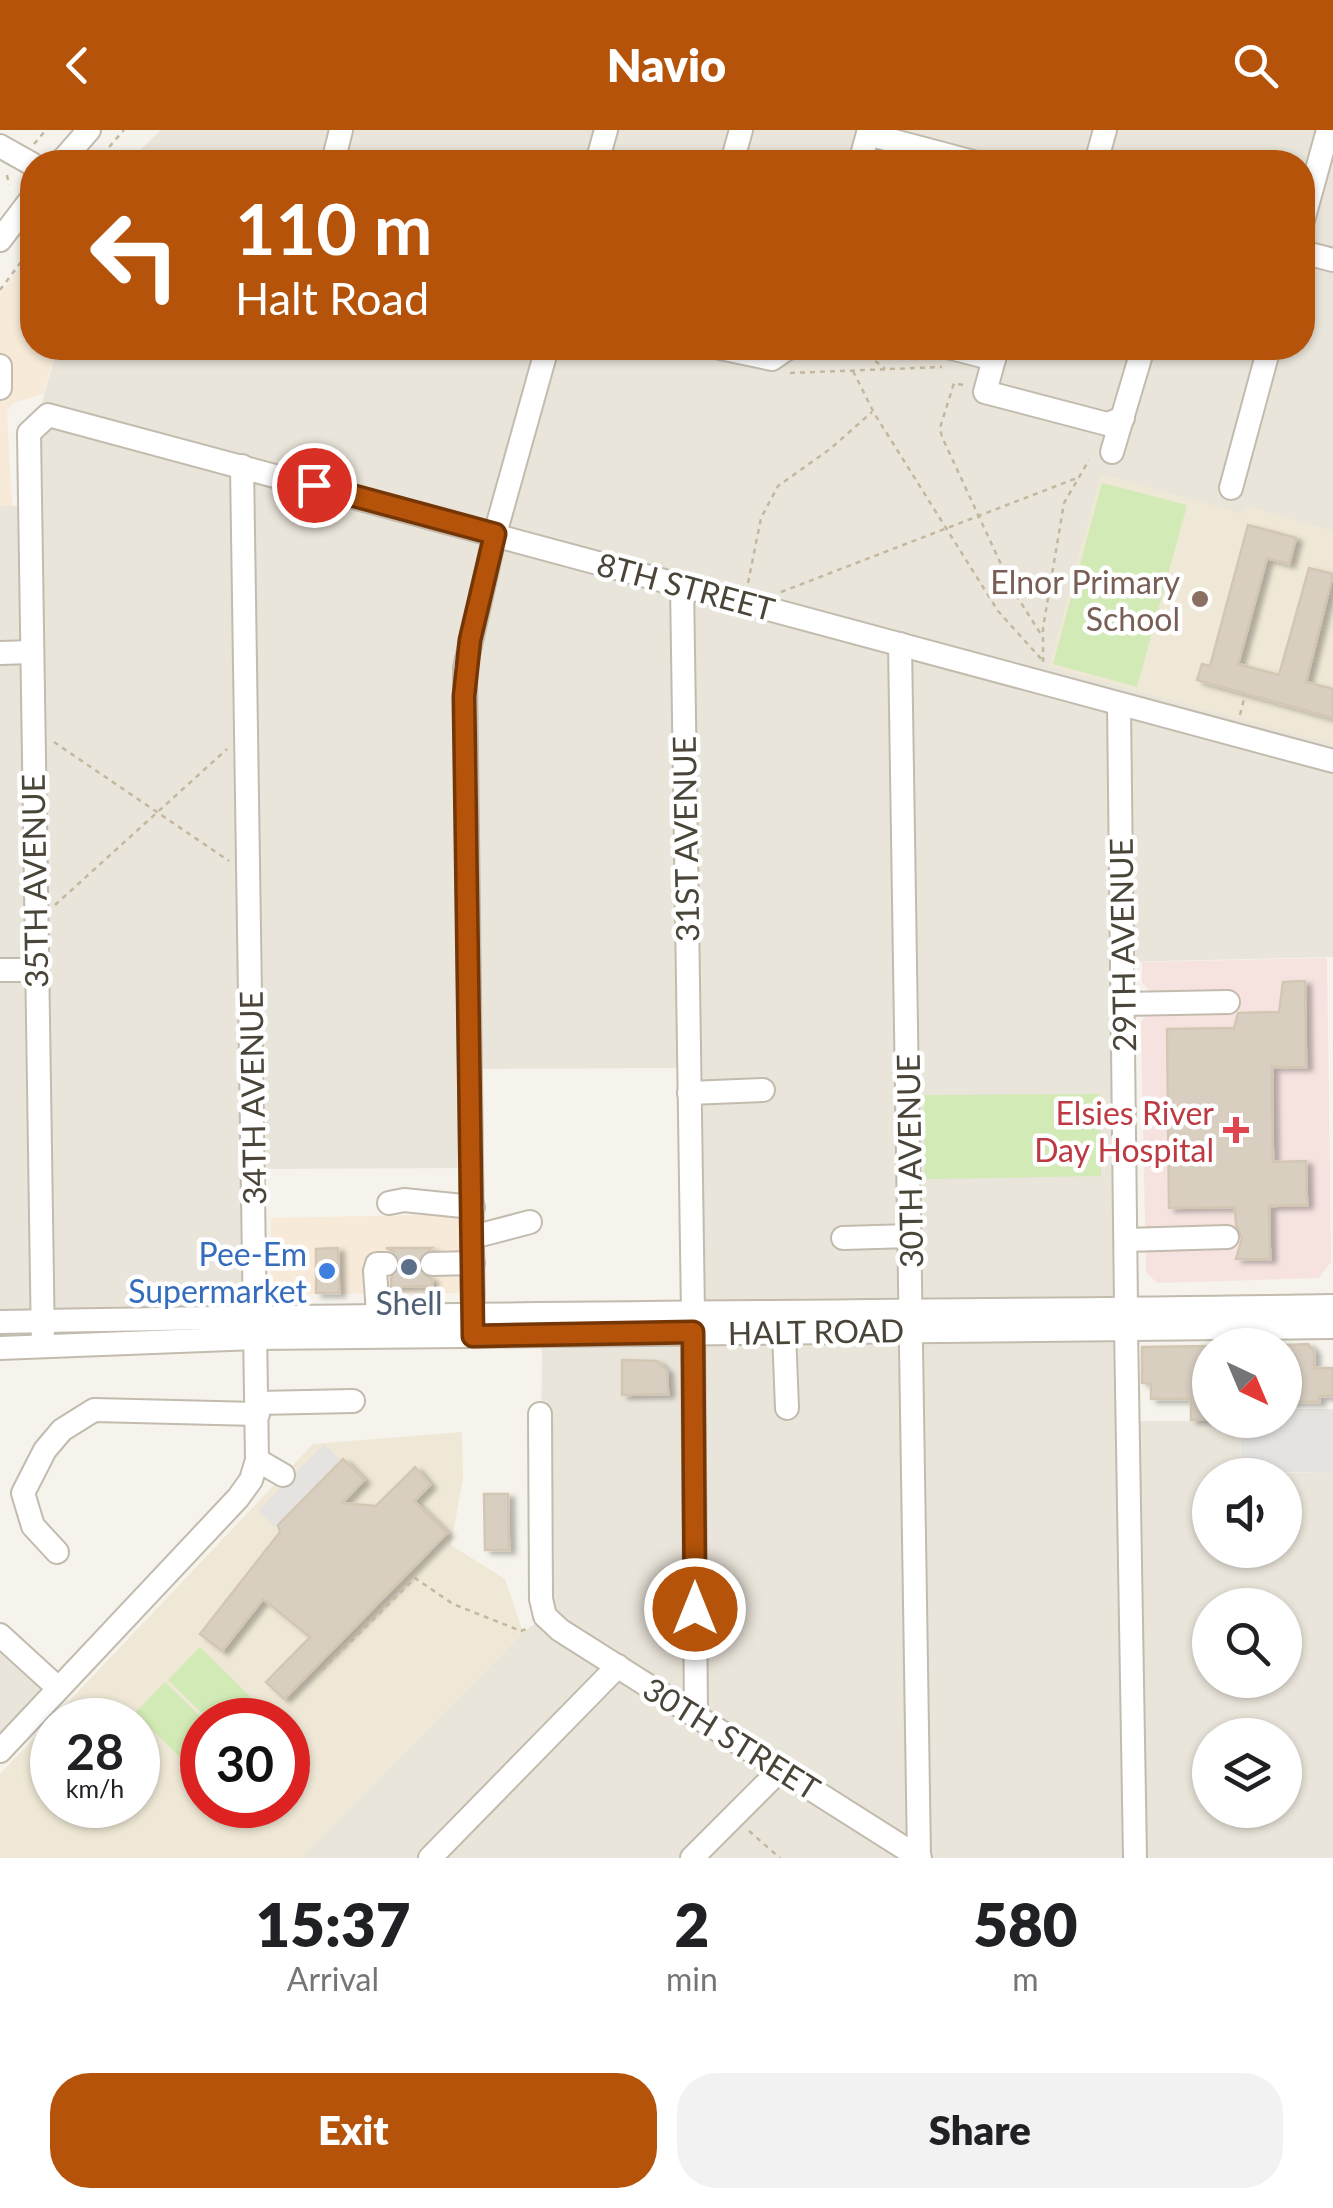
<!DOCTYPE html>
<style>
:root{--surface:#fff;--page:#f2f2f2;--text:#202124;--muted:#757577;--accent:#b45309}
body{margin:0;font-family:Lato,sans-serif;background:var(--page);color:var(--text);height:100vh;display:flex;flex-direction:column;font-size:38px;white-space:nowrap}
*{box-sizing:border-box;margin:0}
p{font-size:32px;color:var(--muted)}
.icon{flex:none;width:55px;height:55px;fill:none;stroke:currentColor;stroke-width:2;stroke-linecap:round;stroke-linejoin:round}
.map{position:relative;height:1728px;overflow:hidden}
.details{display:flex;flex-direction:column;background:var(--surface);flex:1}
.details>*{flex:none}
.hud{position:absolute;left:20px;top:20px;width:1295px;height:210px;border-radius:40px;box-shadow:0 2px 8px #0004;background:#b45309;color:#fff;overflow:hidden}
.needle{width:65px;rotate:136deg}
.controls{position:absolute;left:1192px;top:1198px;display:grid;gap:20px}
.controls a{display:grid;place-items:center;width:110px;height:110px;border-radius:50%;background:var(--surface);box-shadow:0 2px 8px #0004;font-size:50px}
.speed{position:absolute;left:30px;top:1568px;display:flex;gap:20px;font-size:50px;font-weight:700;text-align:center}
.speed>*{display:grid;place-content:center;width:130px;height:130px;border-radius:50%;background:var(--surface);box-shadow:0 2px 8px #0004;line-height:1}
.speed small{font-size:25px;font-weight:400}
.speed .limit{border:15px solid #d22;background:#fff;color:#111}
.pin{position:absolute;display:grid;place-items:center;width:85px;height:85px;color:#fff;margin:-42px;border:5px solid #fff;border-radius:50%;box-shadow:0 2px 10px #0007}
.me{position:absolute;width:110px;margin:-55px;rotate:0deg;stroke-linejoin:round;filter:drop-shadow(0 0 8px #0008)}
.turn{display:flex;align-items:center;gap:35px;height:210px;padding:0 50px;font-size:45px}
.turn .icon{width:130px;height:130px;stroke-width:2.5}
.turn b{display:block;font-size:70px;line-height:85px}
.eta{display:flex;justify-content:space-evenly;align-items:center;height:170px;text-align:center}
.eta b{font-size:60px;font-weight:800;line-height:70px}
.button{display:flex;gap:20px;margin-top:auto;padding:20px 50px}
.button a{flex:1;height:115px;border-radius:40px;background:var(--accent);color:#fff;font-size:40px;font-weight:800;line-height:115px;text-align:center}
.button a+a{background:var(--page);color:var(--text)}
header{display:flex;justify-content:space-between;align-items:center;height:130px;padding:0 50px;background:var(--accent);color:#fff;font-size:45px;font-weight:800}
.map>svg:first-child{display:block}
.residential{fill:#eae5da;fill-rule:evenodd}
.commercial{fill:#f7ead8}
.education{fill:#efe8d6;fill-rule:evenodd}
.medical{fill:#f6e3e0}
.green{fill:#d2eab5}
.parking{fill:#e5e3e0}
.building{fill:#d8cfc1;stroke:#d3c7b4;stroke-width:2.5;filter:url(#shadow)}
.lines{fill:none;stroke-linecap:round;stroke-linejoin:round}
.minor-tunnel{stroke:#d4d0c8;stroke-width:22;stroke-dasharray:22 11;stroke-linecap:butt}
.minor-casing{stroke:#c2bbae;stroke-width:26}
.path{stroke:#c4b79f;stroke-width:2.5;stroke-dasharray:5 5;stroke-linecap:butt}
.minor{stroke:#fff;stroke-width:22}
.route-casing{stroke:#753606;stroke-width:25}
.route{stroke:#b45309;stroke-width:18}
.education-dot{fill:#8d6e63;stroke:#fff;stroke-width:4}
.health-dot{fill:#e0444e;stroke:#fff;stroke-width:4}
.service-dot{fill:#5c6f8a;stroke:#fff;stroke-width:4}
.shop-dot{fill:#3f7fe0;stroke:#fff;stroke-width:4}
.labels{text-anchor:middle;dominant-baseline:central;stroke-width:9;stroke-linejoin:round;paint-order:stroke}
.education-label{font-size:32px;fill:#785e54;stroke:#fff;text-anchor:end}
.street-label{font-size:32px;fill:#4b4439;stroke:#fff}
.health-label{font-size:32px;fill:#be3a42;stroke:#fff;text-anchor:end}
.shop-label{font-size:32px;fill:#366cbe;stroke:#fff;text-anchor:end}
.service-label{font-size:32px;fill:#4e5e75;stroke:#fff}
</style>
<header><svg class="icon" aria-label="back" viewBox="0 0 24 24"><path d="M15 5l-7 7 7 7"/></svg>Navio<svg class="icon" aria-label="search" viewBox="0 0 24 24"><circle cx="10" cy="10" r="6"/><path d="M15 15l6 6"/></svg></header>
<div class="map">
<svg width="1333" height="1728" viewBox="0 0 1333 1728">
<defs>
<filter id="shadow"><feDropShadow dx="6" dy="3.5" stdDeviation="2.5" flood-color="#0004"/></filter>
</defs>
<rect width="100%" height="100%" fill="#f6f3ec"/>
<!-- residential -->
<g class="residential">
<polygon points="161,0 1333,0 1333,827 1121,832 1126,1175 691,1181 688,938 470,939 471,1038 252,1039 254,1186 0,1190 0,376 28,376 37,291 57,218 1302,218 1302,32 127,32"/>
<path d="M1125,1200L1127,1291H1240L1241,1343L1333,1342V1728H301L523,1502L545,1487L540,1469L542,1207ZM1210,1345H1285V1420H1210ZM1210,1475H1285V1550H1210ZM1210,1605H1285V1680H1210Z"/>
<polygon points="0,1503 57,1556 0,1620"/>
</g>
<!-- commercial -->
<g class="commercial">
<polygon points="32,121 32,218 56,218 44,264 13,273 7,281 12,376 0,376 0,164"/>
<polygon points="464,1084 462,1163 271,1164 271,1088"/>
</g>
<!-- education -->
<g class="education">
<polygon points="1101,344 1243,384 1246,376 1333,401 1333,614 1049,537"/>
<path d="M462,1302L463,1348L451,1415L505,1449L523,1502L301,1728H0V1644L313,1314ZM52,1590H138V1675H52ZM202,1590H288V1675H202Z"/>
</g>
<!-- medical -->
<polygon class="medical" points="1327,828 1331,1132 1319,1148 1157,1153 1146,1142 1141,891 1154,880 1154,865 1142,853 1142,832"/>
<!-- green -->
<g class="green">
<polygon points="1102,353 1187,375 1137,557 1053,534"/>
<polygon points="1100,964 1101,1046 925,1049 924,965"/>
<polygon points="200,1517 267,1583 260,1590 209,1590 168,1550"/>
<polygon points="165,1552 204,1590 202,1649 135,1583"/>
</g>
<!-- parking -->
<g class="parking">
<polygon points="1285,1279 1333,1279 1333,1342 1241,1342 1240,1290 1285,1290"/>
<polygon points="324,1314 342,1331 276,1398 258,1381"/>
</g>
<!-- building -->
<g class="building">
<polygon points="1248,395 1296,408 1289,434 1267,428 1238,534 1279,545 1309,438 1333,444 1306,552 1333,559 1333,588 1197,550 1202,534 1210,536"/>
<polygon points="1305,851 1306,937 1272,937 1272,963 1273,1032 1306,1031 1307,1075 1269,1076 1270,1129 1236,1129 1242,1108 1236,1095 1235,1077 1169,1078 1167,899 1234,898 1238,883 1279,882 1283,852"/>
<polygon points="338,1118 339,1163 316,1163 316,1119"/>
<polygon points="386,1118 432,1118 417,1133 420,1143 432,1149 432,1156 391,1157 391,1148 401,1133 394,1122"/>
<polygon points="1308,1214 1314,1221 1314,1238 1333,1238 1333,1266 1319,1266 1319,1272 1285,1272 1285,1215"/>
<polygon points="1210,1216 1210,1289 1191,1290 1191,1269 1151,1269 1151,1254 1142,1253 1142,1217"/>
<polygon points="622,1230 657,1231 667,1241 668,1264 622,1265"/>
<polygon points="343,1329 364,1350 342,1373 376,1376 415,1337 430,1355 414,1371 447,1403 284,1569 266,1552 310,1507 263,1469 222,1521 200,1504 280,1402 278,1395"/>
<polygon points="484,1364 508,1364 509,1420 485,1420"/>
</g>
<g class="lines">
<!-- minor-tunnel -->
<polyline class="minor-tunnel" points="386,1134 432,1134"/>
<!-- minor casing -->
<g class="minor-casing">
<g id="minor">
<polyline points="868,4 973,32"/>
<polyline points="0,16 32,34"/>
<polyline points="61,32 89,0"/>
<polyline points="333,32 341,0"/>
<polyline points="597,32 606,0"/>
<polyline points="732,32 741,0"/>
<polyline points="860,32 869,0"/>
<polyline points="1096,32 1105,0"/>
<polyline points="1302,94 1328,0"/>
<polyline points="0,110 32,68"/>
<polyline points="1302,122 1333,130"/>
<polyline points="720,218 772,229 788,218"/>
<polyline points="951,218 994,229"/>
<polyline points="997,218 985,262 1107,294 1123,288"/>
<polyline points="0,236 0,258"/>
<polyline points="1112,322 1143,218"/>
<polyline points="1231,358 1269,218"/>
<polyline points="682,455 693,1183"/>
<polyline points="900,514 919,1727"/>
<polyline points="0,523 32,522"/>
<polyline points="1119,574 1126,1176"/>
<polyline points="0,840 35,840"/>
<polyline points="1123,874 1228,872"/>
<polyline points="689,963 763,960"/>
<polyline points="389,1073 404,1070 473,1077"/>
<polyline points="473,1107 530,1092"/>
<polyline points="843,1108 910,1106"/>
<polyline points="1126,1110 1227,1107"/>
<polyline points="432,1134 473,1133"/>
<polyline points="378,1183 375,1141 377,1134 386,1134"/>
<path d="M0,1192C444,1182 889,1183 1333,1176"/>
<polyline points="473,1193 465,538 495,404 547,218"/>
<polyline points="1126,1198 1135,1728"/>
<polyline points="693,1202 696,1587"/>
<polyline points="784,1202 787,1278"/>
<polyline points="43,1216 29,303 48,285 1333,631"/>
<polyline points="0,1218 258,1208 1333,1197"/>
<polyline points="258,1273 353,1271"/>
<polyline points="540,1284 541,1469 545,1486 560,1500 920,1728"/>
<polyline points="257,1330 283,1345"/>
<polyline points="57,1422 33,1396 23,1363 45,1320 62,1300 94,1280 258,1284"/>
<polyline points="0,1505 58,1558"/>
<polyline points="0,1621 238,1368 251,1350 257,1330 242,336"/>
<polyline points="430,1728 618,1536"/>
<polyline points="692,1728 780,1640"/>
</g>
</g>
<!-- path -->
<g class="path">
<polyline points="34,14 46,0"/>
<polyline points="96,32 124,0"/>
<polyline points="7,45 9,55"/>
<polyline points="0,160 32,117"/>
<polyline points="860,218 885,239"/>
<polyline points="853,241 874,283 998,481 1043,531"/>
<polyline points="790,243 942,237"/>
<polyline points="963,255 954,253 940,298 942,307 1013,460 1042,506"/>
<polyline points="748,453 761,388 778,356 830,319 872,282"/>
<polyline points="781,462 1077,348"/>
<polyline points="1043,532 1043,498 1064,373 1089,330"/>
<polyline points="1240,585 1245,565"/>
<polyline points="54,612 229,731"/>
<polyline points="55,775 227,619"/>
<polyline points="322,1540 415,1448 453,1474 521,1501 528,1498"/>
<polyline points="749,1701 780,1728"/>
</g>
<!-- minor -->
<use href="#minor" class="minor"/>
</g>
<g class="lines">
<!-- route casing -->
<g class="route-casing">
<polyline id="route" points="314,355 495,404 470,510 464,566 473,1206 693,1202 695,1479"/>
</g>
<!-- route -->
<use href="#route" class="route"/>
</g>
<!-- markers -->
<circle class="education-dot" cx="1200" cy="469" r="10"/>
<path class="health-dot" d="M1231 985h10v10h10v10h-10v10h-10v-10h-10v-10h10z"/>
<circle class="service-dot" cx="409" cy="1137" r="10"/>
<circle class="shop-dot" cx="327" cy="1141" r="10"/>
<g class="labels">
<!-- education labels -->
<g class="education-label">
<text x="1180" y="451">Elnor Primary<tspan x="1180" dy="37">School</tspan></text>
</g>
<!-- street labels -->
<g class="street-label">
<text transform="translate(686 456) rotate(15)">8TH STREET</text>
<text transform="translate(685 709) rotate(-91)">31ST AVENUE</text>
<text transform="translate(34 751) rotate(-91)">35TH AVENUE</text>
<text transform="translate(1122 815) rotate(-91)">29TH AVENUE</text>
<text transform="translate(252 968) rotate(-91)">34TH AVENUE</text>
<text transform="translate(909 1031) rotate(-91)">30TH AVENUE</text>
<text transform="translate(816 1201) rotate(-1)">HALT ROAD</text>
<text transform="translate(732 1608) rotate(32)">30TH STREET</text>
</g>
<!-- health labels -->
<g class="health-label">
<text x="1214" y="982">Elsies River<tspan x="1214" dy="37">Day Hospital</tspan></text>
</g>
<!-- shop labels -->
<g class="shop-label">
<text x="307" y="1123">Pee-Em<tspan x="307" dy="37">Supermarket</tspan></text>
</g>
<!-- service labels -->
<g class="service-label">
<text x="409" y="1172">Shell</text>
</g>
</g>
</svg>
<div class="controls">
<a><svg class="needle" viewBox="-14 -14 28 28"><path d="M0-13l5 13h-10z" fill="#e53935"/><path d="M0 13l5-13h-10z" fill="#757577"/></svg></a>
<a><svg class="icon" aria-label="sound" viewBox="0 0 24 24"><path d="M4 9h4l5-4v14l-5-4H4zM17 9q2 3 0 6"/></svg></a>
<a><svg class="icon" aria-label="search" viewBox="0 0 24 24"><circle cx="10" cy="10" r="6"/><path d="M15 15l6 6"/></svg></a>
<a><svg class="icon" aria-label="layers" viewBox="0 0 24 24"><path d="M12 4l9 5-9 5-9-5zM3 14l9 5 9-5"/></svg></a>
</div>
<div class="speed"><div>28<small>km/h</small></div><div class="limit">30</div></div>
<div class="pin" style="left:314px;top:355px;background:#d93025"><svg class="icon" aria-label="arrive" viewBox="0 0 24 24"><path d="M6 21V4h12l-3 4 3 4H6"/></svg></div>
<svg class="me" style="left:695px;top:1479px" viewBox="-20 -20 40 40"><circle r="17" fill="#b45309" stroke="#fff" stroke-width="3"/><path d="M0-11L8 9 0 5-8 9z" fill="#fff"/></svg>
<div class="hud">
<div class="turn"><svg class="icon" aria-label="left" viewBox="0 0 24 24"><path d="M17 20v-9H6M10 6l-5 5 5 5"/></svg><div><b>110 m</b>Halt Road</div></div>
</div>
</div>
<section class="details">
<div class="eta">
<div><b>15:37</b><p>Arrival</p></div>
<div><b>2</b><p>min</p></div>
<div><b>580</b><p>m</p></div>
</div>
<div class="button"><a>Exit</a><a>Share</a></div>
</section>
